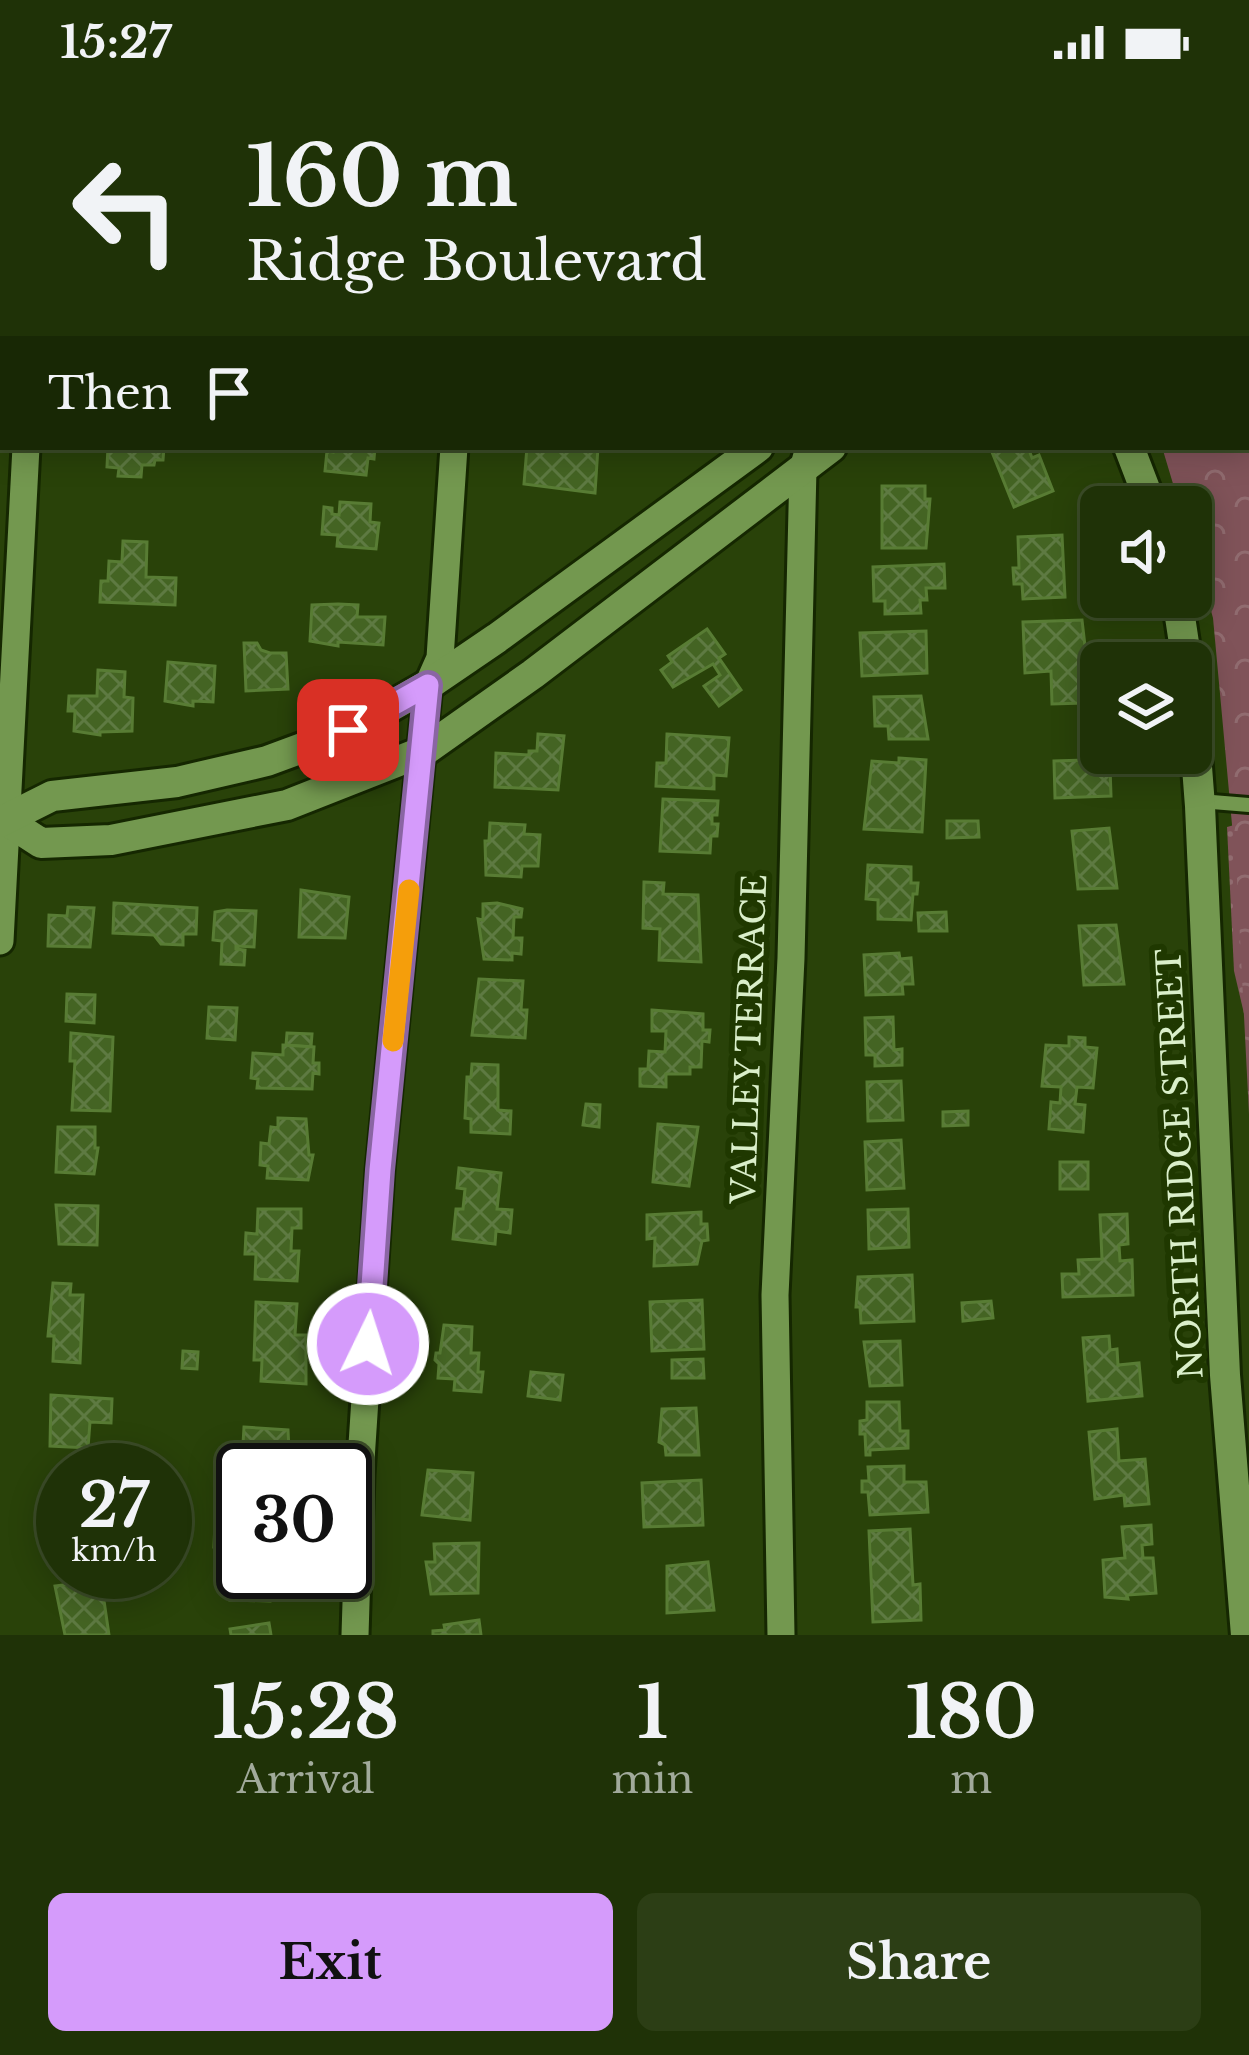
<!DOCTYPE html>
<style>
:root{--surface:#1f3207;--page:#2c3e15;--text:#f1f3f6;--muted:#a1aa9b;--line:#3c4d28;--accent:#d59bfb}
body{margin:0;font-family:"Libre Baskerville",serif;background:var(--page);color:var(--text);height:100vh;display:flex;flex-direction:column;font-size:45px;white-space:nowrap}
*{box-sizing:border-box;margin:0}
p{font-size:39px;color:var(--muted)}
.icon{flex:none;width:66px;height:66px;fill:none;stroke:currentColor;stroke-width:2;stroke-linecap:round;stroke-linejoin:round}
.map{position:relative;height:1551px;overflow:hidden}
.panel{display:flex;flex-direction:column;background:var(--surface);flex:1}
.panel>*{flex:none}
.banner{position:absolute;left:0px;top:0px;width:1251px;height:366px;box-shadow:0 6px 30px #0003,0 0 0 3px var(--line);background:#1f3207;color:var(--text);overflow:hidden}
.buttons{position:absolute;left:1080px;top:402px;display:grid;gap:24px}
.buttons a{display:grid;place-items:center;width:132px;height:132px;border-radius:18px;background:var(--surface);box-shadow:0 6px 30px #0003,0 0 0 3px var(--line);font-size:60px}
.speed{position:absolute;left:36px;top:1359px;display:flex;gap:24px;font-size:60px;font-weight:700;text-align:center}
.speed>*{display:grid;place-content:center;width:156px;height:156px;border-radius:50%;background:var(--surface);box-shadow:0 6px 30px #0003,0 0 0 3px var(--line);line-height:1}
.speed small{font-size:30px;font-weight:400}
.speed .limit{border:6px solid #111;border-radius:18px;background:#fff;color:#111}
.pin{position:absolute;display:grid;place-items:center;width:102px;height:102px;color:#fff;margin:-51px;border-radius:24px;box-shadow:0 6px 18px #0006}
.me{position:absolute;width:132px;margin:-66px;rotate:4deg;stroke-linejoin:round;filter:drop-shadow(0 0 9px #0008)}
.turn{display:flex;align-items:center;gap:42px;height:252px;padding:0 48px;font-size:54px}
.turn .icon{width:156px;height:156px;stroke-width:2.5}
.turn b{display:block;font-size:84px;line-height:102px}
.then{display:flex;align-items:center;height:114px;padding:0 48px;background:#0003;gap:24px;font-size:45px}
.eta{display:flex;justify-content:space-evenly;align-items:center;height:204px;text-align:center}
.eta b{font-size:72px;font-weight:700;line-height:84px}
.action{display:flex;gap:24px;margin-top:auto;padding:24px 48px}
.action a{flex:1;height:138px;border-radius:18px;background:var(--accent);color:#111;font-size:48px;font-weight:700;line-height:138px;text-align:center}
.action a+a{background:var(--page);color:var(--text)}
.status{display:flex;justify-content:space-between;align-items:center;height:84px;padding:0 60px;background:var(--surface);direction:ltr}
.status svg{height:33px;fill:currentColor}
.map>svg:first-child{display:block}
.grass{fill:url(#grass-dots)}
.forest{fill:url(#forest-crowns)}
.building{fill:url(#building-cross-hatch);stroke:#587c34;stroke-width:3}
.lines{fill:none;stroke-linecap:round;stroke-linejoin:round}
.service-casing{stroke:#152701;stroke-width:20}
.minor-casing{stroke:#152701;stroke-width:33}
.tertiary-casing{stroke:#152701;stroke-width:36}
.service{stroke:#73984f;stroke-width:14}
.minor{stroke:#73984f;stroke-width:27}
.tertiary{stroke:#73984f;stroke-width:30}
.route-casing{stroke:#8a65a3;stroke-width:30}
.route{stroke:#d59bfb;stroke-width:21}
.slow{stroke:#f59e0b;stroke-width:21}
.labels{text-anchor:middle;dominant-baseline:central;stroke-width:12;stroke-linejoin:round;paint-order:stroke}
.street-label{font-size:33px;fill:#daefca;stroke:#1f3800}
</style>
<div class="status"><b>15:27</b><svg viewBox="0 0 49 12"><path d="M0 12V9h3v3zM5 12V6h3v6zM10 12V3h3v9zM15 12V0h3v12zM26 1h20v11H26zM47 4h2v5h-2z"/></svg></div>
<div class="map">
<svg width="1249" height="1551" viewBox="0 0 1249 1551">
<defs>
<pattern id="grass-dots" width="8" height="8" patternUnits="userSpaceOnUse" patternTransform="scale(3)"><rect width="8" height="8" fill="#805359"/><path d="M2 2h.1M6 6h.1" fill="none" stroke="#916c70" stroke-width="1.8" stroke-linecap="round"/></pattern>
<pattern id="forest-crowns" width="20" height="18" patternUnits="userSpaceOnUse" patternTransform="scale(3)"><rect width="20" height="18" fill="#805359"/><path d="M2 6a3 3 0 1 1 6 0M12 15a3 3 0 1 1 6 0" fill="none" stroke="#916c70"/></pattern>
<pattern id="building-cross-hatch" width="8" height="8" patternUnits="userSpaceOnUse" patternTransform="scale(3)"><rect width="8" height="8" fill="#446423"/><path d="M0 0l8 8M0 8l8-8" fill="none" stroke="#5e7a42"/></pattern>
</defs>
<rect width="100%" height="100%" fill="#294209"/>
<!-- grass -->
<polygon class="grass" points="1249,737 1249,951 1234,887 1227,743"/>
<!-- forest -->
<polygon class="forest" points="1127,0 1249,0 1249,1030 1237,795 1226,675 1213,534 1191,455 1191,423 1180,423 1162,363 1248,363 1248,3 1127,3"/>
<!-- building -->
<g class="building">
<polygon points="108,363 164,363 163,376 155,376 154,381 142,381 141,393 118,392 119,384 107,383"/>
<polygon points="333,363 375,363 374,375 368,374 366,391 325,387 327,367 333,368"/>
<polygon points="527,363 598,363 595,409 524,400"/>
<polygon points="1004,363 1028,363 1032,374 1039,371 1053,407 1014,423 992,368"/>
<polygon points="882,402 925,402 925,415 930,415 926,464 882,464"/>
<polygon points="340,418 371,420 370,438 379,439 376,465 337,462 338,451 322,450 324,423 332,424 332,430 339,431"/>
<polygon points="1062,451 1065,513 1023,515 1022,500 1014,500 1013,484 1019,484 1018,453"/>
<polygon points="123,457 147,458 146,493 176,494 175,521 100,518 101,497 108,497 109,477 122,478"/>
<polygon points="944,480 945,504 926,504 927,516 920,516 921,529 885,530 885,517 874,517 873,483"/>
<polygon points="338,520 358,521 357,533 385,533 383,561 338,558 338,562 310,557 312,521"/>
<polygon points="1082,536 1088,588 1083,588 1084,619 1052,620 1051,587 1025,589 1023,538"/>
<polygon points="707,545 725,570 719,574 741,606 719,622 704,602 720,591 713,580 673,603 661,586 672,578 668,572"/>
<polygon points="926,547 927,589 862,592 860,549"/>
<polygon points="244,559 257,559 261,566 270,569 286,569 288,605 246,607"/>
<polygon points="168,578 215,582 213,618 193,617 193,622 165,617"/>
<polygon points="98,586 125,588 124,613 133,614 132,647 100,648 100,651 74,647 75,627 68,627 69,612 97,612"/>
<polygon points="921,612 928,655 889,655 888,642 875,642 874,613"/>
<polygon points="538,650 564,652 558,706 495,703 496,669 529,671 529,667 537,667"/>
<polygon points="667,650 729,654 726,692 714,691 714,705 656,702 657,679 666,679"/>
<polygon points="899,674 926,676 922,748 864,745 872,677 899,679"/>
<polygon points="1085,676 1086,683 1110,682 1111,712 1055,714 1054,677"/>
<polygon points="663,715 718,717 717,731 712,731 712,740 718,740 717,752 711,752 710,769 660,767"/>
<polygon points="947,737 978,737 979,753 947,754"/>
<polygon points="490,739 525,741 524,750 540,751 538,782 522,782 521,793 486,791 485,757 489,757"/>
<polygon points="1109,744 1117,804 1078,805 1072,747"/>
<polygon points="868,781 911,783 911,799 918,799 917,810 913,810 911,836 878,835 878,816 866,815"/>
<polygon points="644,798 664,799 663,810 698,811 701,878 659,876 660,845 643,844"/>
<polygon points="301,806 349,813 345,854 299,853"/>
<polygon points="114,819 197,824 196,850 183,850 183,861 161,860 154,851 113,849"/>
<polygon points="497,819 522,825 521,833 514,833 513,854 522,854 521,870 512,869 512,876 484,875 478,835 483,836 483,820"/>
<polygon points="68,823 94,824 90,863 48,862 49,831 67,832"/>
<polygon points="227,826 256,827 254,863 236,862 236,865 245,866 244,881 221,880 222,857 213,856 215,828"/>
<polygon points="946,828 947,847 919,847 918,829"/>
<polygon points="1116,841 1124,900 1084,901 1079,842"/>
<polygon points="899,869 900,875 911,874 913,900 902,900 903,910 866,911 864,871"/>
<polygon points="479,895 523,897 521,926 527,926 525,954 472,951"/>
<polygon points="67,910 95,911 94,939 66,937"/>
<polygon points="209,923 237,924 235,956 207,954"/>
<polygon points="652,926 703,930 703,946 710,946 709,958 702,957 701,983 690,983 690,990 666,990 666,1003 640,1002 640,985 648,985 649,967 665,968 666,947 652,947"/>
<polygon points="893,933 894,966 902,965 902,981 875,982 875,971 866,971 865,934"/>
<polygon points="71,949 113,953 110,1027 72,1026 75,977 70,977"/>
<polygon points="287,949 312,950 311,963 286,961"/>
<polygon points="1069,953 1085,954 1085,963 1097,964 1093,1004 1077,1003 1075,1020 1085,1021 1083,1048 1049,1045 1051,1018 1060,1019 1061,1003 1042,1002 1046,961 1069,962"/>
<polygon points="283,961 314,963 313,979 319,979 319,990 313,989 312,1005 257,1004 258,995 251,994 253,969 283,971"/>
<polygon points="472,980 498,981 498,1026 511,1027 510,1050 471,1048 471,1035 465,1034 467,993 471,993"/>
<polygon points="901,997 903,1036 868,1037 867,998"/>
<polygon points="586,1020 600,1021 599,1043 583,1041"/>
<polygon points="968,1027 968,1041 943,1042 943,1028"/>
<polygon points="278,1034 306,1035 309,1071 313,1071 308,1096 267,1094 268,1082 260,1081 261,1059 269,1060 271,1043 278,1044"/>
<polygon points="658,1040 698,1043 689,1102 653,1098"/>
<polygon points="58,1043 95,1043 95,1064 98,1064 94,1090 56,1088"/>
<polygon points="901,1056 904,1104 867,1106 865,1058"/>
<rect x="1060" y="1078" width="28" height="27"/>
<polygon points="459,1084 501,1089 497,1125 512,1126 510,1149 496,1147 495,1160 453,1155 456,1125 463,1125 465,1105 457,1104"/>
<polygon points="56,1121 98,1122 97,1161 59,1160"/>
<polygon points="258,1125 301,1125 301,1144 292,1144 291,1167 299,1167 297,1197 255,1195 256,1170 245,1170 246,1149 257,1150"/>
<polygon points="908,1125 909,1163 869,1165 868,1126"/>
<polygon points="701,1128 701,1140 707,1140 708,1156 702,1157 697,1180 654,1182 655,1154 647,1155 647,1131"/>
<polygon points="1127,1130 1128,1160 1119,1161 1120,1177 1132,1176 1133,1211 1063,1213 1062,1190 1079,1190 1078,1176 1102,1175 1100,1131"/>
<polygon points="912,1191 914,1237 861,1239 860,1223 856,1223 858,1193"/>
<polygon points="53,1199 71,1200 70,1211 83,1211 80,1279 53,1277 54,1252 48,1252"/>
<polygon points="702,1216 704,1265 652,1267 650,1218"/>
<polygon points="991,1217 993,1234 963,1237 962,1219"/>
<polygon points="256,1218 297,1220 295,1251 306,1251 306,1300 261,1297 262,1276 254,1276"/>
<polygon points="444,1241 472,1243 471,1269 479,1269 478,1288 483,1288 481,1308 454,1306 455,1295 438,1294 439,1280 435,1276 436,1269 440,1269"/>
<polygon points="1109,1252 1110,1266 1117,1265 1118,1281 1139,1279 1142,1312 1088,1317 1083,1254"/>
<polygon points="900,1257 902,1301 870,1302 864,1258"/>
<polygon points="183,1267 198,1268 197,1285 182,1284"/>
<polygon points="703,1275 704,1294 672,1294 672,1276"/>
<polygon points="531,1288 563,1291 560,1316 528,1312"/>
<polygon points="51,1311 112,1315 111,1339 90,1338 88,1364 50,1362"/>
<polygon points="867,1318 899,1318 900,1347 908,1347 908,1364 870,1366 870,1371 866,1371 865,1350 860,1350 860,1337 867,1336"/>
<polygon points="696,1324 699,1371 666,1371 665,1361 659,1358 662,1325"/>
<polygon points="244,1343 288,1346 290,1386 247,1386 249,1361 243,1360"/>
<polygon points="1117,1345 1119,1377 1145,1375 1149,1420 1125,1422 1124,1411 1095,1415 1089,1348"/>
<polygon points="904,1382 904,1398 926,1398 928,1428 870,1431 868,1408 862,1408 862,1397 869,1397 868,1383"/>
<polygon points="428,1386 473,1389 470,1436 422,1431"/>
<polygon points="701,1396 703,1441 644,1443 642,1399"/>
<polygon points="62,1414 63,1458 53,1459 47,1415"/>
<polygon points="215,1437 243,1438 243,1488 271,1488 270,1517 230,1516 232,1463 214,1463"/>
<polygon points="1151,1441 1152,1460 1142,1461 1143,1474 1153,1474 1156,1509 1127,1511 1128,1515 1105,1513 1103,1476 1125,1474 1122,1443"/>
<polygon points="910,1445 913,1501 920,1500 921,1536 873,1538 869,1447"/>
<polygon points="479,1459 478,1509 431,1510 426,1478 435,1478 434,1460"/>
<polygon points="708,1478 714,1526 667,1529 667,1482"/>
<polygon points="101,1496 109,1551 65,1551 55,1502"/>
<polygon points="479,1536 481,1551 433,1551 433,1547 445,1546 444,1541"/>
<polygon points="269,1539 271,1551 231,1551 230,1545"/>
</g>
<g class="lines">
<!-- service casing -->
<g class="service-casing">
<polyline id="service" points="1200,717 1249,721"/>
</g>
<!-- minor casing -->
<g class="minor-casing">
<g id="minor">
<polyline points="43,3 43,0"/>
<polyline points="492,3 492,0"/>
<polyline points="821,3 821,0"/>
<polyline points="0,857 26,363"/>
<polyline points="355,1551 360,1391 380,1086 428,601 440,574 454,363"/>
<polyline points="781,1551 775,1211 791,874 803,385 808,367"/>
</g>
</g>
<!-- tertiary casing -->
<g class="tertiary-casing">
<g id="tertiary">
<polyline points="1089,3 1090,0"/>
<polyline points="1129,363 1152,423"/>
<polyline points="1177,513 1187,579"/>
<polyline points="1191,605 1200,722 1225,1291 1246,1551"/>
<polyline points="7,737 41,759 111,756 287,721 424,667 533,590 831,363"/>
<polyline points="0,738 52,712 177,698 267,677 348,647 428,601 497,554 758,363"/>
</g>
</g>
<!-- service -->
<use href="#service" class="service"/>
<!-- minor -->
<use href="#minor" class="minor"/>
<!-- tertiary -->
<use href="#tertiary" class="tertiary"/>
</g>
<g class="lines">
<!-- route casing -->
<g class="route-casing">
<polyline id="route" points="348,646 428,601 380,1086 368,1260"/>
</g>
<!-- route -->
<use href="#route" class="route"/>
<!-- slow -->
<polyline class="slow" points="393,957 409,806"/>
</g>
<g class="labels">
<!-- street labels -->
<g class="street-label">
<text transform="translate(749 955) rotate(-88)">VALLEY TERRACE</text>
<text transform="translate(1180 1080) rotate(-93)">NORTH RIDGE STREET</text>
</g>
</g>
</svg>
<div class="buttons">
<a><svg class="icon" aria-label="sound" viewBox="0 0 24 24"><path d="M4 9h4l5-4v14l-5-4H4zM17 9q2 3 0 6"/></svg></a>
<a><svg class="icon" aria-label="layers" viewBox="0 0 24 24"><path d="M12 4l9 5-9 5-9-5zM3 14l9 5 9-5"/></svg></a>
</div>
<div class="speed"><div>27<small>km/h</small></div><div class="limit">30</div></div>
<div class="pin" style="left:348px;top:646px;background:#d93025"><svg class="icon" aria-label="arrive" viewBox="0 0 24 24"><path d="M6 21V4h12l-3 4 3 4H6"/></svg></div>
<svg class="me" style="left:368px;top:1260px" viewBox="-20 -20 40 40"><circle r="17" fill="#d59bfb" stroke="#fff" stroke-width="3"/><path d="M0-11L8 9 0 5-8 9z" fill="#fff"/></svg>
<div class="banner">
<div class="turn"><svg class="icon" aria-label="left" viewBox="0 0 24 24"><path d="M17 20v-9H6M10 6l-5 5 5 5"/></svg><div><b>160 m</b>Ridge Boulevard</div></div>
<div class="then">Then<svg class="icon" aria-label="arrive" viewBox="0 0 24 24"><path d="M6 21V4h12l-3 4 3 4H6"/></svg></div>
</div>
</div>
<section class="panel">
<div class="eta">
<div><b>15:28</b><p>Arrival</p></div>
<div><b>1</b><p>min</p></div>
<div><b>180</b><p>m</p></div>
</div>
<div class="action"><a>Exit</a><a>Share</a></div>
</section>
